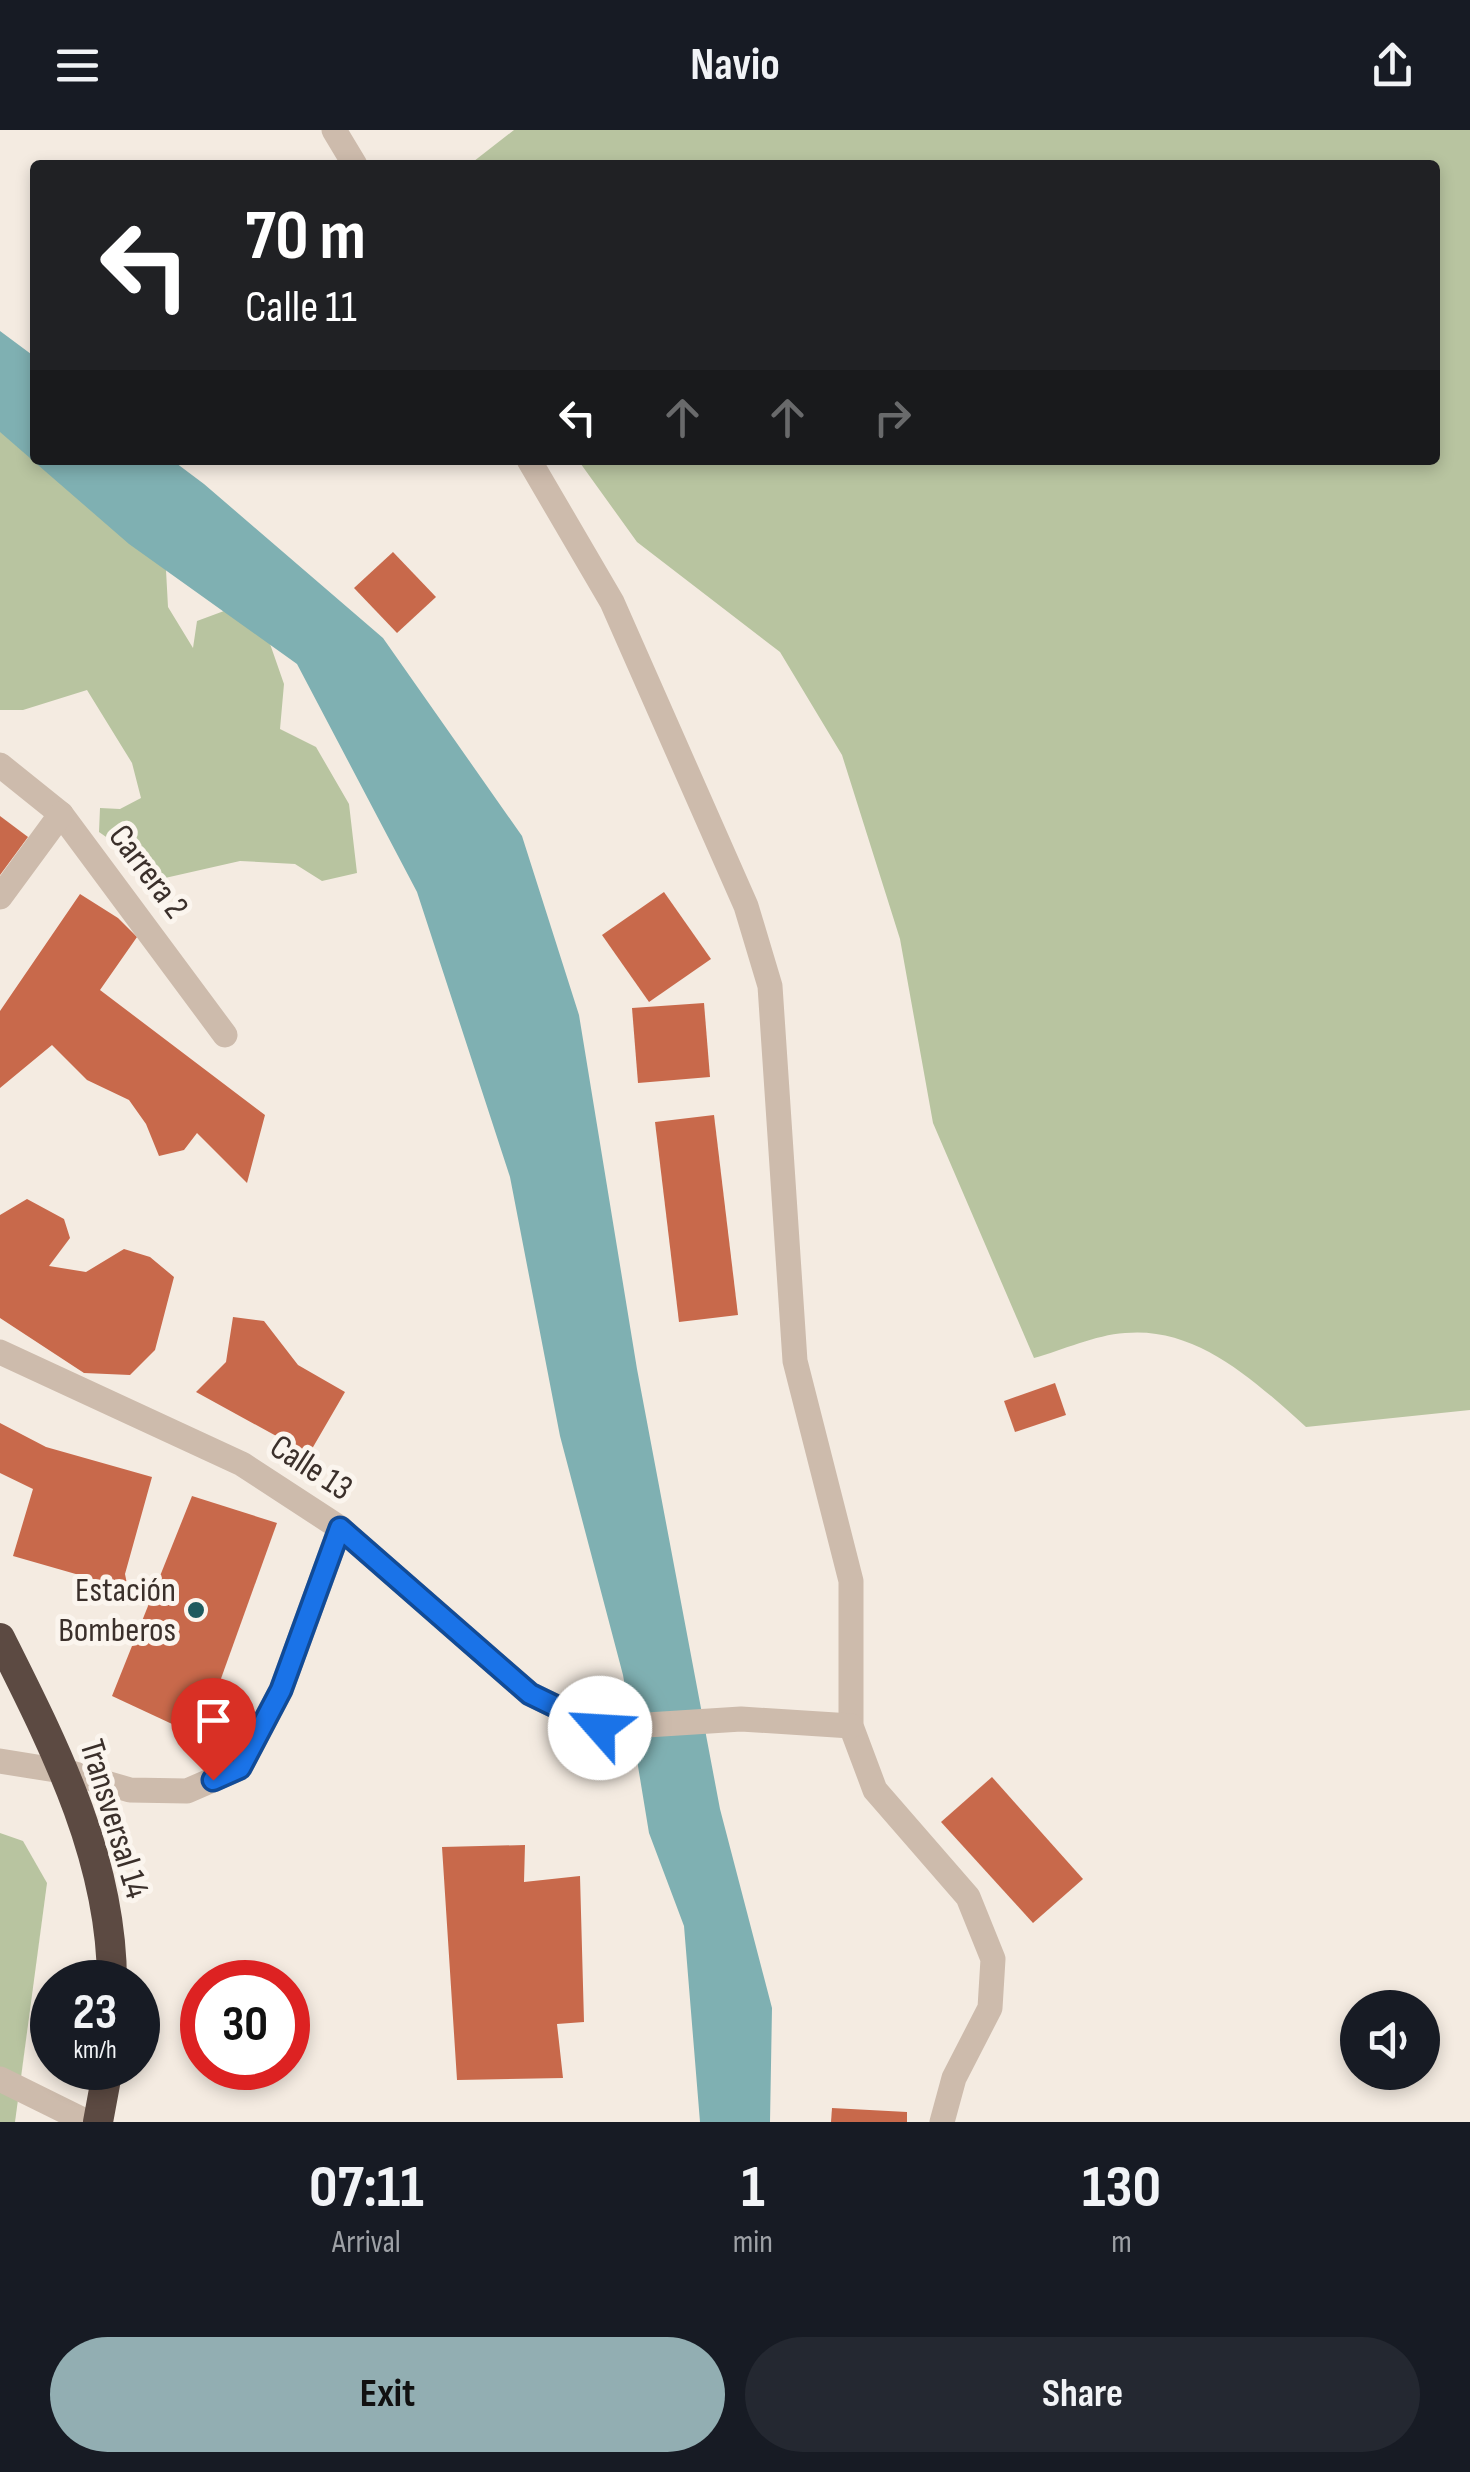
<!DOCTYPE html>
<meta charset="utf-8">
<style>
:root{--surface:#171b24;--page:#242831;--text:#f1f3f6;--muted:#9ea1a6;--accent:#92aeb2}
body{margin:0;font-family:"Sofia Sans Condensed",sans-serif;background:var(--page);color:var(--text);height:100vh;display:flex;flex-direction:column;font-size:38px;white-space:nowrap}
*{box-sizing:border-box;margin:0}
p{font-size:32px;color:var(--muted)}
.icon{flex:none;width:55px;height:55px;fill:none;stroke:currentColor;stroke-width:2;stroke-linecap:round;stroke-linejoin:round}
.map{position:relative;height:1992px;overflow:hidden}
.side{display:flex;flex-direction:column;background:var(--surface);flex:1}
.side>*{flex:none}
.hud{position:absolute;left:30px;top:30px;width:1410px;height:305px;border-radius:10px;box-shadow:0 5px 15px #0003;background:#202124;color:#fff;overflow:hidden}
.controls{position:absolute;left:1340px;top:1860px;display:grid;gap:20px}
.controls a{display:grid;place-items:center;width:100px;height:100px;border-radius:50%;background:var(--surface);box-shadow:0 5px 15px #0003;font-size:50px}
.speed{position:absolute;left:30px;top:1830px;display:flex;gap:20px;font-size:50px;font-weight:700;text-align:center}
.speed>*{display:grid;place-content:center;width:130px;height:130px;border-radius:50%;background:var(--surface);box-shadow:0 5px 15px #0003;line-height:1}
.speed small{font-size:25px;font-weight:400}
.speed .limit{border:15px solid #d22;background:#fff;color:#111}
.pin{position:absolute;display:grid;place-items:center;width:85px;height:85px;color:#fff;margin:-102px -42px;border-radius:50% 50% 50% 0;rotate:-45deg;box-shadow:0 0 10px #0007}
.pin .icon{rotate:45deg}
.me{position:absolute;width:110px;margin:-55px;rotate:296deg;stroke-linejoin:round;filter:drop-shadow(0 0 8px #0008)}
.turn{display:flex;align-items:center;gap:35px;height:210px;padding:0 50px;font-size:45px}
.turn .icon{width:130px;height:130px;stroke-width:2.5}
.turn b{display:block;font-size:70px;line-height:85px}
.lanes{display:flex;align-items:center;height:95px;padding:0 50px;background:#0003;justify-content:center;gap:50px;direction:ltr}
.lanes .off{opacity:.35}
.eta{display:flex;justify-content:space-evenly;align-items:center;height:170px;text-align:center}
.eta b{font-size:60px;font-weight:700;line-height:70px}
.action{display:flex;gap:20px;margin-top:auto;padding:20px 50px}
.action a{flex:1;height:115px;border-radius:60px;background:var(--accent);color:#111;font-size:40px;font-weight:700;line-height:115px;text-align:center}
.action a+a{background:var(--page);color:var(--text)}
header{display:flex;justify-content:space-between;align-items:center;height:130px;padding:0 50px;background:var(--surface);font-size:45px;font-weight:700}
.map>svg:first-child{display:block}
.green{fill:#b8c4a0}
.water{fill:#7fb0b2}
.building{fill:#c8694b}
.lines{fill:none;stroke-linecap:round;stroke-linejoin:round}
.minor{stroke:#cdbbac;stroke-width:25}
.highway{stroke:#5c4a42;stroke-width:30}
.route-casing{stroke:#114b97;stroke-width:25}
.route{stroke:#1a73e8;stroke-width:18}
.poi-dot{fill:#1f5a5e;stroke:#fbf5ee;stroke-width:4}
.labels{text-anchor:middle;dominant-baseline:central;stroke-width:10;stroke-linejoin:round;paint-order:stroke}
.street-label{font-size:35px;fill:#3b302b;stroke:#fbf5ee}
.poi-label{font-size:35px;fill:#3b302b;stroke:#fbf5ee;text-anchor:end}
</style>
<header><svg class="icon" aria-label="menu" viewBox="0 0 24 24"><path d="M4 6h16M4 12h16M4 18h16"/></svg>Navio<svg class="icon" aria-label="share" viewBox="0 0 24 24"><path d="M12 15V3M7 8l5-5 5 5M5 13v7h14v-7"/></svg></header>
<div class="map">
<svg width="1470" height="1992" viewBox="0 0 1470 1992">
<rect width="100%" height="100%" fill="#f4ebe1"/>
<!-- green -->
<g class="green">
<path d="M514,0H1470V1280L1306,1297C1256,1252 1197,1196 1125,1203C1095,1205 1063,1220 1034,1228L933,993L900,809L842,625L780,522L637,412L578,330H1435V35H469Z"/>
<polygon points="0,271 35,330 166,440 168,477 193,518 197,491 224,481 261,488 284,554 280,599 316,617 349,674 357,743 322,751 295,734 240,731 165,748 99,702 100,678 120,679 141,668 132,633 87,560 23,580 0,580"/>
<polygon points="0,1703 23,1711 47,1753 15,1992 0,1992"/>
</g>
<!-- water -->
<polygon class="water" points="0,201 35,227 35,330 172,330 204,354 383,508 522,706 579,885 637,1239 720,1679 772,1878 770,1992 700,1992 684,1796 649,1703 623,1545 560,1306 510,1047 417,762 297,534 129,414 0,302"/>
<!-- building -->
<g class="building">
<polygon points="393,422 436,467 397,503 354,458"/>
<polygon points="0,686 28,707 0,745"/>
<polygon points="664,762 711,829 649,872 602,805"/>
<polygon points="80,764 118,788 137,807 100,860 265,985 247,1053 197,1003 184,1020 159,1026 146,994 129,970 87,950 52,915 0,958 0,881"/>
<polygon points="704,873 710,947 638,953 632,878"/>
<polygon points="714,985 738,1185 679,1192 655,992"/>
<polygon points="27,1069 64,1089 70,1108 49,1136 86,1142 124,1119 150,1127 174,1147 155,1220 130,1245 84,1243 0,1188 0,1085"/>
<polygon points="233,1187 264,1191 298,1235 345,1262 309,1324 196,1262 226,1232"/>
<polygon points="1055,1253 1066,1285 1015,1302 1004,1271"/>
<polygon points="0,1293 46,1317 152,1347 125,1444 128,1459 13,1426 33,1359 0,1343"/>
<polygon points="192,1366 277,1393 200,1607 112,1566"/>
<polygon points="992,1647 1083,1749 1033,1793 941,1692"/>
<polygon points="525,1715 524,1752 580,1746 584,1892 557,1894 563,1948 457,1950 442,1717"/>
<polygon points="832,1978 907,1982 907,1992 831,1992"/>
</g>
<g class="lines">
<!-- minor -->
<g class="minor">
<polyline points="334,0 355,35"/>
<polyline points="529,330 612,472 746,776 770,856 795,1231 851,1451 851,1596 875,1660 968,1767 993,1829 990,1878 954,1948 942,1992"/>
<polyline points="0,635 61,684 225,905"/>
<polyline points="0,767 61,684"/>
<polyline points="0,1222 242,1334 340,1398 530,1564 600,1598 741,1589 851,1596"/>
<polyline points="0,1631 68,1642 130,1660 187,1661 240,1638 281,1560 340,1398"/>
<polyline points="0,1949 87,1992"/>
</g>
<!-- highway -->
<g class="highway">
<path d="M0,1508C54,1616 112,1728 112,1852"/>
<polyline points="98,1992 108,1938"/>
</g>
</g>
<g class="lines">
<!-- route casing -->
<g class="route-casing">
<polyline id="route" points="213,1650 240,1638 281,1560 340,1398 530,1564 600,1598"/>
</g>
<!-- route -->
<use href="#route" class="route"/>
</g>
<!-- markers -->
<circle class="poi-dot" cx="196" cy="1480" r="10"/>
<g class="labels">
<!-- street labels -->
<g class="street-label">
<text transform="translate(148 742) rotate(53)">Carrera 2</text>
<text transform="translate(311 1338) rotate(33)">Calle 13</text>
<text transform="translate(114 1689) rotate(73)">Transversal 14</text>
</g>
<!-- poi labels -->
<g class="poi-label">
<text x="176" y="1460">Estación<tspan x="176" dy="40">Bomberos</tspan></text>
</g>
</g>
</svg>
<div class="controls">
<a><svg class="icon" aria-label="sound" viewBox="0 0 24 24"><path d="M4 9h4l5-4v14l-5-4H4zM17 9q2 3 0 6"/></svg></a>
</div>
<div class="speed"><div>23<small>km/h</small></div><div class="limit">30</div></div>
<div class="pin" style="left:213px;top:1650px;background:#d93025"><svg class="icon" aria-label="arrive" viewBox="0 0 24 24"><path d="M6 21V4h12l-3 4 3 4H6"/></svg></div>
<svg class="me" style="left:600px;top:1598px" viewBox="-20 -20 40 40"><circle r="19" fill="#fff"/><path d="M0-13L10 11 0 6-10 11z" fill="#1a73e8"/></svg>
<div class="hud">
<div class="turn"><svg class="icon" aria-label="left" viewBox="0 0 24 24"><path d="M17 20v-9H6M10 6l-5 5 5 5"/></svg><div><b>70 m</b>Calle 11</div></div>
<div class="lanes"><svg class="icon" aria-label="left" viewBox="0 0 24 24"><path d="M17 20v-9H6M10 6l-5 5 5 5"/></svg><svg class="icon off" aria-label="ahead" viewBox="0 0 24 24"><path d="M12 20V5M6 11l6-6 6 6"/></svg><svg class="icon off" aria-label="ahead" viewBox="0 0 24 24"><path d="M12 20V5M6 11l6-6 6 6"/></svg><svg class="icon off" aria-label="right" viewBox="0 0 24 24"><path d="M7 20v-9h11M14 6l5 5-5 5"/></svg></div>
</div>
</div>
<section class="side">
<div class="eta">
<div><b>07:11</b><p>Arrival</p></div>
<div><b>1</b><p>min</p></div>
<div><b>130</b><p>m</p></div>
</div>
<div class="action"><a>Exit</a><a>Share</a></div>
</section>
